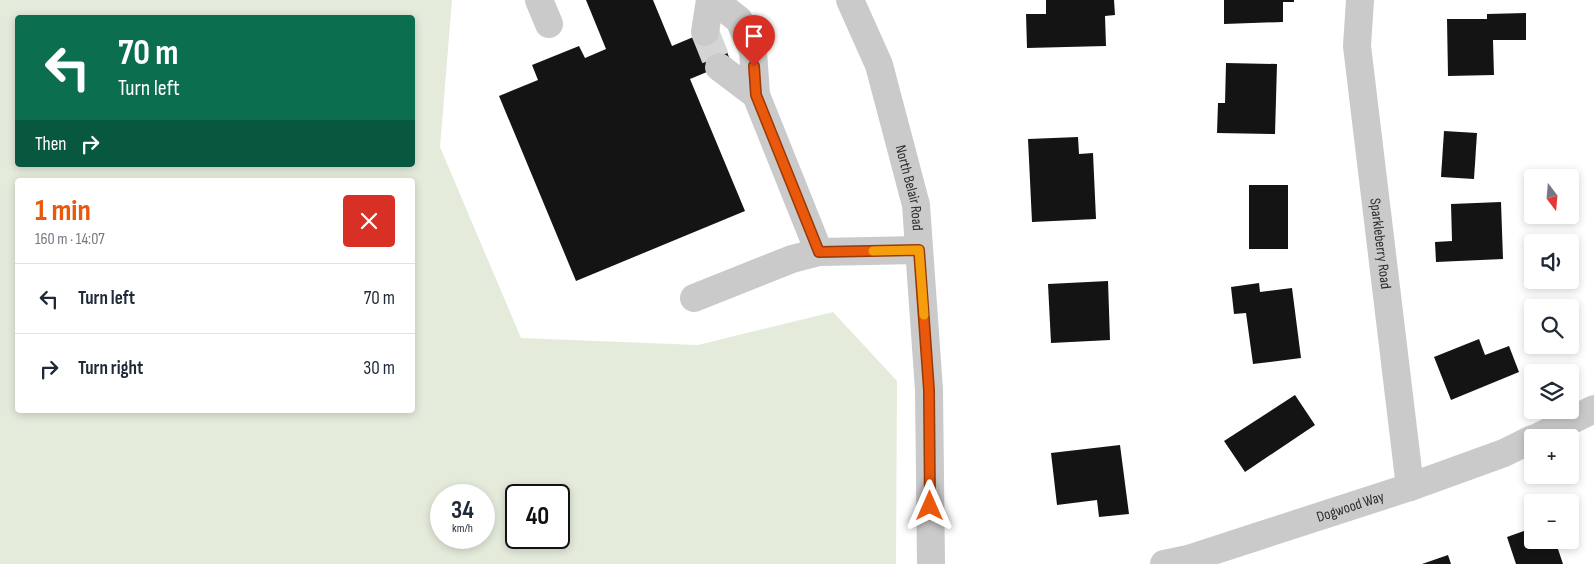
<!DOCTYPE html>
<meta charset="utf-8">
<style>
:root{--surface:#fff;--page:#f6f6f7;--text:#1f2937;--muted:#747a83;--line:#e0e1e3;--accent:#ea580c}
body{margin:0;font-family:"Sofia Sans Condensed",sans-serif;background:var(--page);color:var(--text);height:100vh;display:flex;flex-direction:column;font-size:19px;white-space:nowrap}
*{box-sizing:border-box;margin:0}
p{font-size:16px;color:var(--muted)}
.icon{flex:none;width:28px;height:28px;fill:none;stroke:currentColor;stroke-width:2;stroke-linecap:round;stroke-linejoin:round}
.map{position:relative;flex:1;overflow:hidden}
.sheet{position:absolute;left:15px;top:178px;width:400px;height:235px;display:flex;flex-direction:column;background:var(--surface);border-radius:5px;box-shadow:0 2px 8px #0003}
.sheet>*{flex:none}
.guide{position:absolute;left:15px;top:15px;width:400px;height:152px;border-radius:5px;box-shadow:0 2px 8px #0003;background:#0b6e4f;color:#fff;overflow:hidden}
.needle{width:32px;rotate:164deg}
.fabs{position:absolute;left:1524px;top:169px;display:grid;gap:10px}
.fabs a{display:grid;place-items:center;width:55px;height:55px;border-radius:5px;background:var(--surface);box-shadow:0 2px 8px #0003;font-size:25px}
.speed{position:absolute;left:430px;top:484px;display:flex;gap:10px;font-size:25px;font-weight:700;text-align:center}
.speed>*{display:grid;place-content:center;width:65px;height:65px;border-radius:50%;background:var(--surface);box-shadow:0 2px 8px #0003;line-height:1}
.speed small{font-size:12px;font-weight:400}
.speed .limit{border:2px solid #111;border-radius:8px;background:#fff;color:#111}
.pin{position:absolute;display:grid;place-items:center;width:42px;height:42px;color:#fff;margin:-51px -21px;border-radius:50% 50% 50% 0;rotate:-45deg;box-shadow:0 0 5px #0007}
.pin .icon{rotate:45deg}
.me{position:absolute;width:55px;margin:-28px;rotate:0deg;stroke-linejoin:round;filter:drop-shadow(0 0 4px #0008)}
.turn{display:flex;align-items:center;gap:18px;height:105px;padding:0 20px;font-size:22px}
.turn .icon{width:65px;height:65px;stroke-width:2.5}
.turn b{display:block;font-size:35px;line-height:42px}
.then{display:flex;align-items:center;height:48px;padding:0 20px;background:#0003;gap:10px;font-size:19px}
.round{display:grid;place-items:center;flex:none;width:52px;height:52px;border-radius:5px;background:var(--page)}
.head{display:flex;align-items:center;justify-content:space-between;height:85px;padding:0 20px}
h1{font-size:30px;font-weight:700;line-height:38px;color:var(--accent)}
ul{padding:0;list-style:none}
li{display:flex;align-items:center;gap:15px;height:70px;padding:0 20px;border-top:1px solid var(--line)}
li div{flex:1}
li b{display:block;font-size:19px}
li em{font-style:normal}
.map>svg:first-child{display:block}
.green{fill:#e5ebdb;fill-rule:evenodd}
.building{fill:#141414}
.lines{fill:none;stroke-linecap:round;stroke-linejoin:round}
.minor-tunnel{stroke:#d5d5d5;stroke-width:28;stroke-dasharray:28 14;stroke-linecap:butt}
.minor{stroke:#cacaca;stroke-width:28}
.route-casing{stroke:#983908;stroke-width:12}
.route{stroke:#ea580c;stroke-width:9}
.slow{stroke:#f59e0b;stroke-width:9}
.labels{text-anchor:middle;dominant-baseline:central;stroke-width:5;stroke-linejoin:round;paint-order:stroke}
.street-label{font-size:15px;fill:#2d2d2d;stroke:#fff}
</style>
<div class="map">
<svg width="1594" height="564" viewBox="0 0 1594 564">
<rect width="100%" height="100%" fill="#fff"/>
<!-- green -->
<path class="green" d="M0,0H452L440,147L521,338L698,345L833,312L897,381L896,564H0ZM18,18H412V165H18ZM18,180H412V410H18ZM441,495H484V538H441ZM516,495H559V538H516Z"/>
<!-- building -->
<g class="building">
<polygon points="586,0 653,0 672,46 717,27 731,62 690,79 745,211 576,281 499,96 538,80 532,65 579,46 585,58 606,49"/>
<polygon points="1046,0 1114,0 1115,15 1105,16 1106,46 1027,48 1026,14 1046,14"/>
<polygon points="1224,0 1294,0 1294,2 1283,2 1283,22 1224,24"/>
<polygon points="1526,13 1526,40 1493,40 1494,75 1448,76 1447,19 1487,19 1487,14"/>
<polygon points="1226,63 1277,64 1275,134 1217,133 1218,103 1225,103"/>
<polygon points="1444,131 1477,133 1474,179 1441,177"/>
<polygon points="1078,137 1079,154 1093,153 1096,219 1032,222 1028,139"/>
<rect x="1249" y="185" width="39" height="64"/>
<polygon points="1501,202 1503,259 1436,262 1435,242 1452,241 1451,204"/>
<polygon points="1108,281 1110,340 1051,343 1048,284"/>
<polygon points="1259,283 1260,292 1292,288 1301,358 1253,364 1246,313 1234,314 1231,287"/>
<polygon points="1479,339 1485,355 1509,346 1519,372 1451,400 1434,357"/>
<polygon points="1295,395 1315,425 1245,472 1224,441"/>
<polygon points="1120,445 1129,514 1099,517 1097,500 1057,505 1051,453"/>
<polygon points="1532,528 1532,540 1555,540 1563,564 1516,564 1507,537"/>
<polygon points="1448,555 1451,564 1422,564"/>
</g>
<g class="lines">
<!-- minor-tunnel -->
<polyline class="minor-tunnel" points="705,32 719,67"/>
<!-- minor -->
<g class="minor">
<polyline points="539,0 549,24"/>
<polyline points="714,0 739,20 753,51 756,95 819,252"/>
<path id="s1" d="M850,0L879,65L916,205L929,390L931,564"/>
<path id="s2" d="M1360,0L1357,46L1410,487"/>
<polyline points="705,32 710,0"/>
<polyline points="719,67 756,95"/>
<polyline points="694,298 792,259 819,252 919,250"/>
<polyline points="1536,438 1594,409"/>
<path id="s3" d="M1164,564L1188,559L1410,487L1504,453L1532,439"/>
</g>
</g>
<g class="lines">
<!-- route casing -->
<g class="route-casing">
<polyline id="route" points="754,66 756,95 819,252 919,250 929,390 930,506"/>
</g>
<!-- route -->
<use href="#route" class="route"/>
<!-- slow -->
<polyline class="slow" points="873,251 919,250 924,315"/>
</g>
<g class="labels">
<!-- street labels -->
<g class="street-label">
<text stroke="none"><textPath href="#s1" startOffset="198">North Belair Road</textPath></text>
<text stroke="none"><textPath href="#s2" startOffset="245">Sparkleberry Road</textPath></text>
<text stroke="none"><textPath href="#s3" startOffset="195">Dogwood Way</textPath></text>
</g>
</g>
</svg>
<div class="fabs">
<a><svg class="needle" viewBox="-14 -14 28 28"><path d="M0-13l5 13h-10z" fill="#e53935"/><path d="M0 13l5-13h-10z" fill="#747a83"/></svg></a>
<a><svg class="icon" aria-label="sound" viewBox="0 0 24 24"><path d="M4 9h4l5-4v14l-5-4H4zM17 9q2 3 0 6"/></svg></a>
<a><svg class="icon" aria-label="search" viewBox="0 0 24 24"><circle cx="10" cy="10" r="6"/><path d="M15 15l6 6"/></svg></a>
<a><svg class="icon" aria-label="layers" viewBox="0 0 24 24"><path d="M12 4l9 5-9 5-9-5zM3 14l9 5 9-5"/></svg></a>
<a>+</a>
<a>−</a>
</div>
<div class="speed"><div>34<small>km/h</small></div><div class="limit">40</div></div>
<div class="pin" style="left:754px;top:66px;background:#d93025"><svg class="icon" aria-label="arrive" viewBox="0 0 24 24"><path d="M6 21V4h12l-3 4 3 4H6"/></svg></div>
<svg class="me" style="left:930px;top:506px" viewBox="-20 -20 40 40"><path d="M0-17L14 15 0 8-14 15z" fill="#ea580c" stroke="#fff" stroke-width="4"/></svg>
<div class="guide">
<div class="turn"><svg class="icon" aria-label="left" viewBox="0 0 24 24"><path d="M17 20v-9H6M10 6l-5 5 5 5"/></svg><div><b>70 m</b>Turn left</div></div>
<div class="then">Then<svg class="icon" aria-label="right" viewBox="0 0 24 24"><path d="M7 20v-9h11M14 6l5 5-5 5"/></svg></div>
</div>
<section class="sheet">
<div class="head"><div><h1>1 min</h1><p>160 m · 14:07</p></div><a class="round" style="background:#d93025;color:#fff"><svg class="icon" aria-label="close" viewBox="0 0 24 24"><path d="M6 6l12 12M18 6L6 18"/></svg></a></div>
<ul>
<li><svg class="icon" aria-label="left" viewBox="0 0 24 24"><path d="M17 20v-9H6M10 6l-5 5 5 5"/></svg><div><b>Turn left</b></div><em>70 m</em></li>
<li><svg class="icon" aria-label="right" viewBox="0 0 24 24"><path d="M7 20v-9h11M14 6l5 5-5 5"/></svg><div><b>Turn right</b></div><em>30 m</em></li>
</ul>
</section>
</div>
